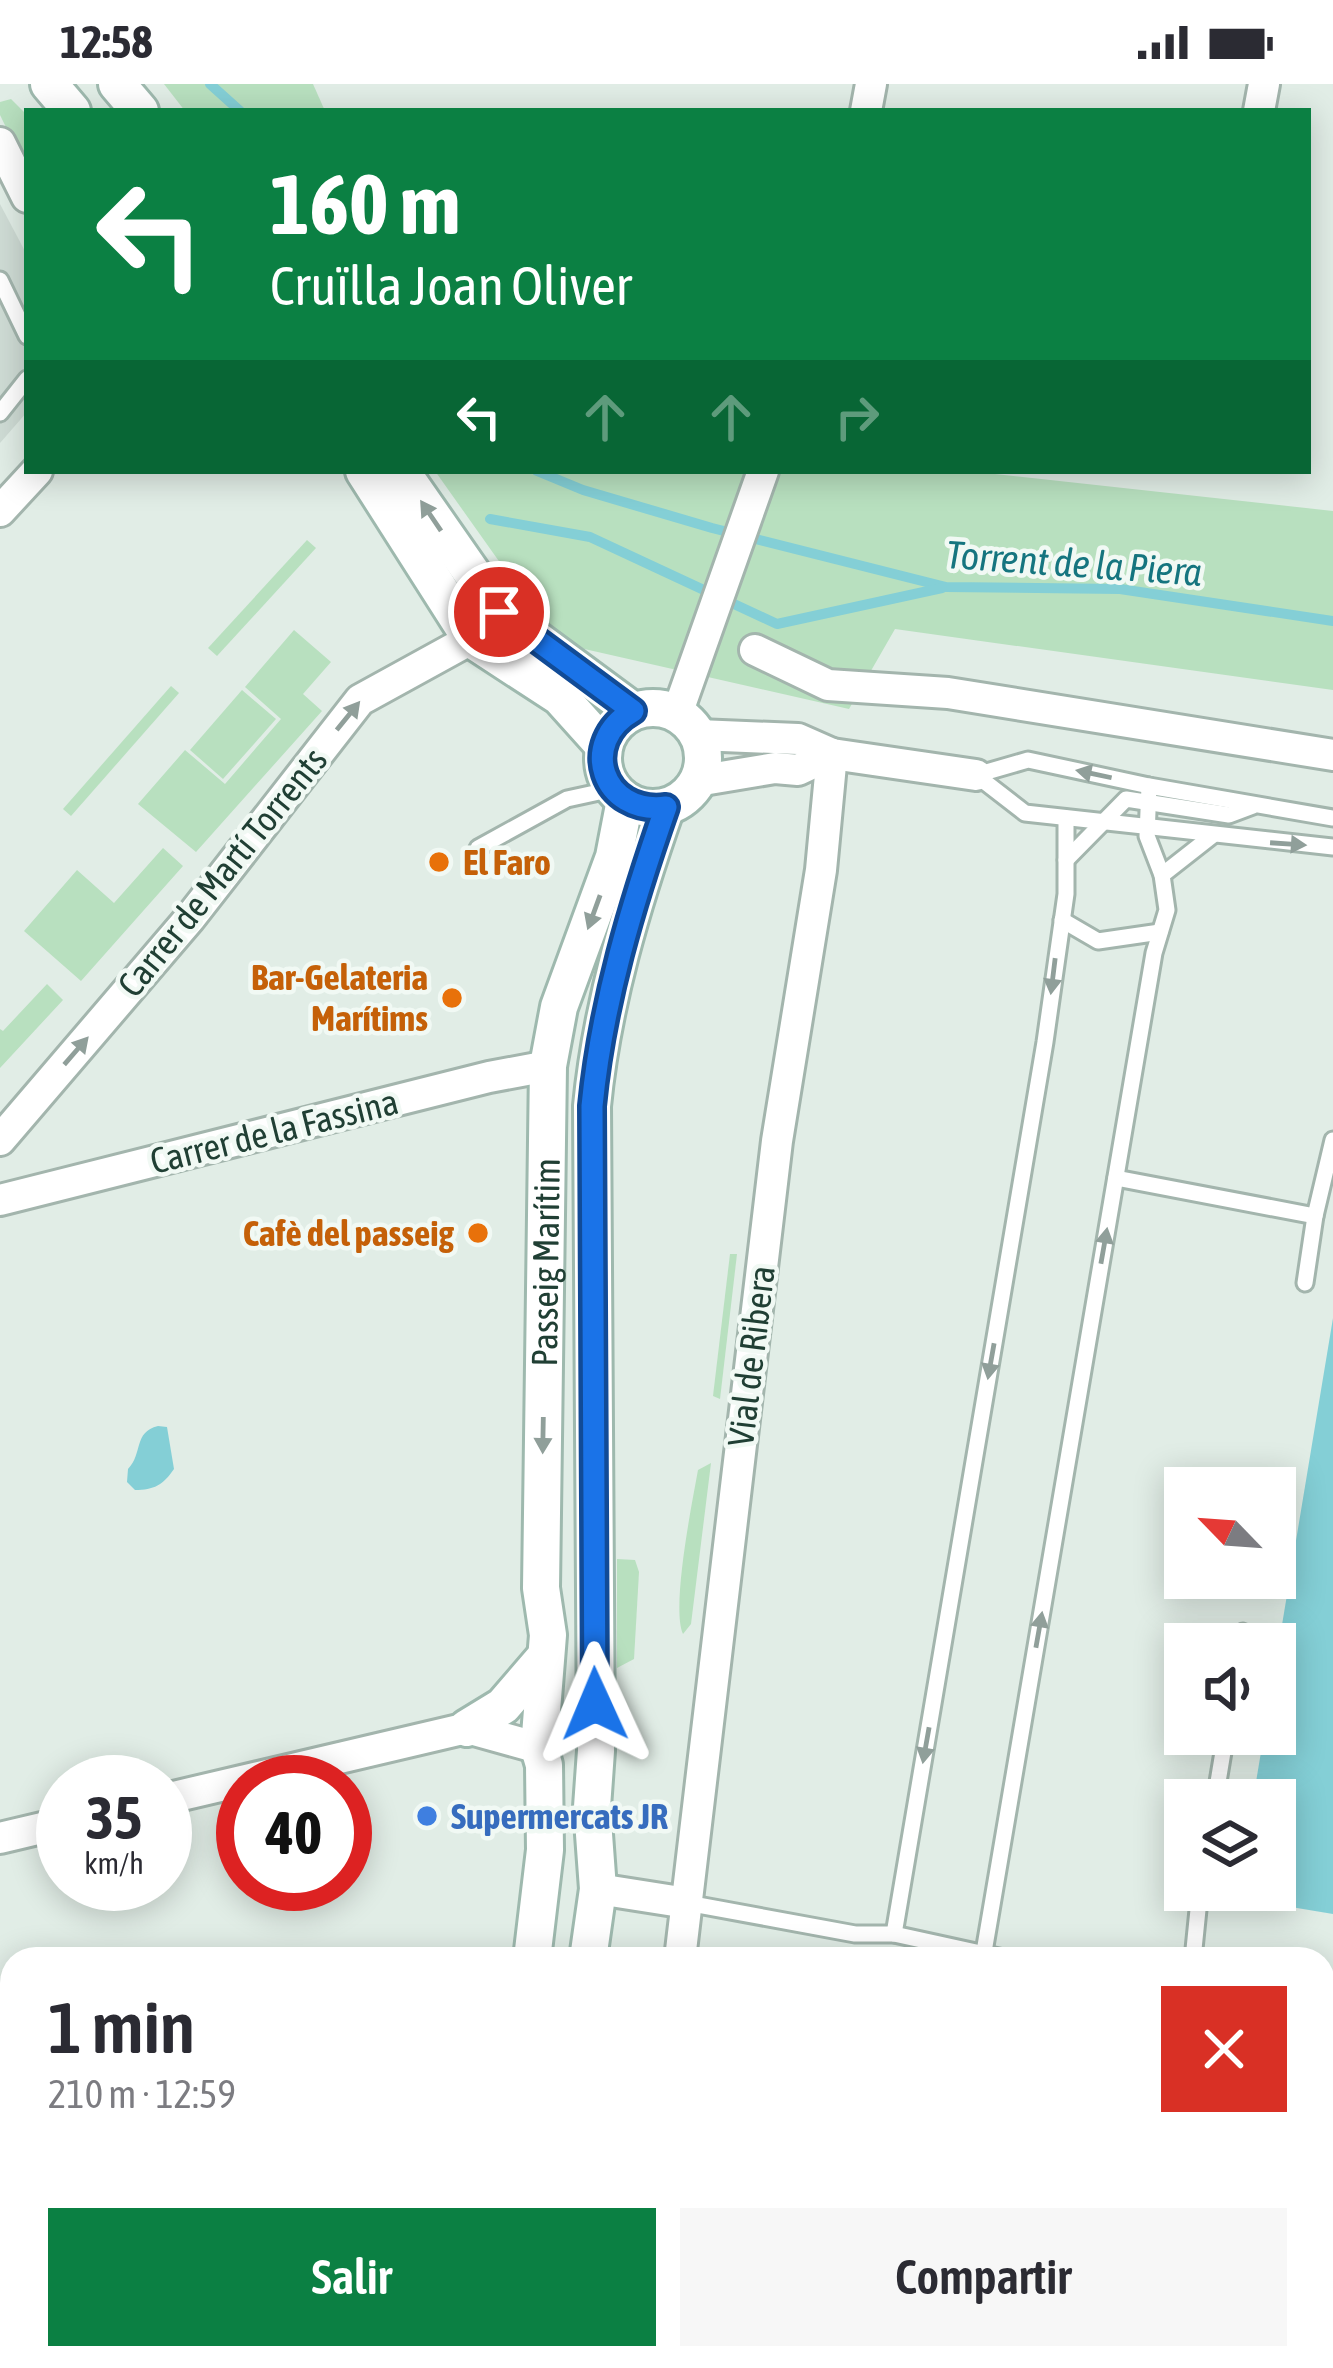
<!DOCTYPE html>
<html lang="es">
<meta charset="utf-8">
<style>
:root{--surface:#fff;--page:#f7f7f7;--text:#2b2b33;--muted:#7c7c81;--accent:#0b8043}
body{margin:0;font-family:"Asap Condensed",sans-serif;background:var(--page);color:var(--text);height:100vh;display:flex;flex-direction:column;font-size:45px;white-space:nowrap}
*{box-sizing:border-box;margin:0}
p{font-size:39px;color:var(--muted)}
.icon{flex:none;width:66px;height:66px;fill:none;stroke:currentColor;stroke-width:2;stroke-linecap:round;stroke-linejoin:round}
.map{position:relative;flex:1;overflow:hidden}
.drawer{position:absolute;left:0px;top:1863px;width:1335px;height:423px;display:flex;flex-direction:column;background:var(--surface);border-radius:36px 36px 0 0;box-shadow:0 6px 30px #0003}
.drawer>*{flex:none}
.hud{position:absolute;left:24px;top:24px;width:1287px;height:366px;border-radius:0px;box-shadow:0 6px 30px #0003;background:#0b8043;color:#fff;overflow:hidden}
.needle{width:78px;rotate:295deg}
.controls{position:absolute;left:1164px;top:1383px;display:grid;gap:24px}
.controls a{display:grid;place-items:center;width:132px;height:132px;border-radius:0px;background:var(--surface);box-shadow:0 6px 30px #0003;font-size:60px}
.speed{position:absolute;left:36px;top:1671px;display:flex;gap:24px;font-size:60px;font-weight:700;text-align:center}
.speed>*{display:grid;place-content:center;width:156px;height:156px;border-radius:50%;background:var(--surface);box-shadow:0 6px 30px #0003;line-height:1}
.speed small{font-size:30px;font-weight:400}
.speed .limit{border:18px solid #d22;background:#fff;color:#111}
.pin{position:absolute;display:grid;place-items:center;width:102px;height:102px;color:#fff;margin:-51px;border:6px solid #fff;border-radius:50%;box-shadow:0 3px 12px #0007}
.me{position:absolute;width:132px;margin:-66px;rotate:359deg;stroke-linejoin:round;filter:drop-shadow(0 0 9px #0008)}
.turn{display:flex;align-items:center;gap:42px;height:252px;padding:0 48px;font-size:54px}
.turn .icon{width:156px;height:156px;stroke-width:2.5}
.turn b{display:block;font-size:84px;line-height:102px}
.lanes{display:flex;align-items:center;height:114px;padding:0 48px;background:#0003;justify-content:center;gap:60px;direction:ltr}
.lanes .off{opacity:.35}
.round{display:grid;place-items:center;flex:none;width:126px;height:126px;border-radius:0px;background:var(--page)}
.head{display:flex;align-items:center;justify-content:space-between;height:204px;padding:0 48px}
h1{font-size:72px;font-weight:600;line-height:90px}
.button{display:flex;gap:24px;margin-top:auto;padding:24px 48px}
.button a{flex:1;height:138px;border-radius:0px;background:var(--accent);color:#fff;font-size:48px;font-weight:600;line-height:138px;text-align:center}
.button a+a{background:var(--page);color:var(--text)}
.status{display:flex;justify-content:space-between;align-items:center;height:84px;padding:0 60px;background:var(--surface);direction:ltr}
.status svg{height:33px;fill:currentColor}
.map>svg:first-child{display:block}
.built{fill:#cfdcd5}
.green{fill:#b8e0bf}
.water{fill:#84cfd6}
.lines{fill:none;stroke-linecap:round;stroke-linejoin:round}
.stream{stroke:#84cfd6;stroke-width:10}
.lane-casing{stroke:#a3b5ad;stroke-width:21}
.street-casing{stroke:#a3b5ad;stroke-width:36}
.secondary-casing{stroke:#9eb9ae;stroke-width:42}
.lane{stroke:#fff;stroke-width:15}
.street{stroke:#fff;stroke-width:30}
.secondary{stroke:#fff;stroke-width:36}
.oneway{fill:#909f9a}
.route-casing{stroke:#114b97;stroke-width:30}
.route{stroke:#1a73e8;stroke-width:21}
.food-dot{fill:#e8710a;stroke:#f1f9f4;stroke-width:4.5}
.shop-dot{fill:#3f7fe0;stroke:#f1f9f4;stroke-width:4.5}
.labels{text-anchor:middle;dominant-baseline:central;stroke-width:9;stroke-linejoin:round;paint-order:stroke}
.food-label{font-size:36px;font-weight:bold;fill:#c56008;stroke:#f1f9f4;text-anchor:end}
.street-label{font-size:36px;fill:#203f34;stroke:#f1f9f4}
.shop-label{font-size:36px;font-weight:bold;fill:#366cbe;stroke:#f1f9f4;text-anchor:start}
.water-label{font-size:39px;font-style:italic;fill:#15757f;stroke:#f1f9f4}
</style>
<div class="status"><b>12:58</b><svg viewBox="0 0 49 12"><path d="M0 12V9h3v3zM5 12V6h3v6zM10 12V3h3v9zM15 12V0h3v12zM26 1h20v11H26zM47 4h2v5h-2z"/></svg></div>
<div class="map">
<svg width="1333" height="2284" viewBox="0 0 1333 2284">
<rect width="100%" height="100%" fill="#e1ede6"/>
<!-- built -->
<polygon class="built" points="0,120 27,171 27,328 0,359"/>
<!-- green -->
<g class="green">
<polygon points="164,0 313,0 325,27 185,27"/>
<polygon points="11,15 27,31 27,86 0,31 0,18"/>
<polygon points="435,387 967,387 1333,427 1333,606 895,545 849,625 580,564 547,545"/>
<polygon points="307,456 316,464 217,572 208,564"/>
<polygon points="294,546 331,578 303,610 322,627 196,768 138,720 185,666 225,700 281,635 245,603"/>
<polygon points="171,602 179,609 71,732 63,725"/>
<polygon points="242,606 276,635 223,695 190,666"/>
<polygon points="163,764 183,782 81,897 24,847 77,786 114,819"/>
<polygon points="47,900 63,916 0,984 0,945 3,947"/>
<polygon points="730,1170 737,1170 720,1315 713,1312"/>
<path d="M711,1379L691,1540L683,1550C671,1524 692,1419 698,1386Z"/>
<polygon points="617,1475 635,1476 639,1488 634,1575 617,1584"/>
<polygon points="102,1868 292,1869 291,1875 102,1875"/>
</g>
<!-- water -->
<g class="water">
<polygon points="1333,1234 1333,1830 1237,1814 1238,1806 1275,1806 1275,1716 1253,1716 1264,1650 1275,1650 1275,1583"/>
<path d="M158,1342L167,1343L174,1385C163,1401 154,1406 135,1406L127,1398L128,1385C143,1370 133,1348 158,1342Z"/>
<polygon points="1323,2070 1333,2072 1333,2284 1159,2284 1160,2274 1323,2274"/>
</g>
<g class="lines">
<!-- stream -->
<g class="stream">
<polyline points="210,0 240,27"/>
<polyline points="537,387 583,406 712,444 946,503 1120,505 1333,537"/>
<polyline points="490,435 590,453 777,540 942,504"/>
</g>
<!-- lane casing -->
<g class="lane-casing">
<g id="lane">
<polyline points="0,196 27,252"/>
<polyline points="0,329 27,295"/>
<polyline points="976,691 1025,729 1333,763"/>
<polyline points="976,691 1028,676 1149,702 1333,734"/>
<polyline points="478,764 567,715 613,705"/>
<polyline points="1066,776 1126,715 1229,731 1253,722"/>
<polyline points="1162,791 1213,751"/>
<polyline points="1062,836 1098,857 1160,848"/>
<polyline points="1116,1094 1315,1132 1333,1056"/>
<polyline points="1305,1199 1315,1132"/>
<polyline points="1241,1560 1243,1548"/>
<polyline points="1215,1716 1226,1650"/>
<polyline points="687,1819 855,1850 894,1850 1008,1875"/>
<polyline points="894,1850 1045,958 1066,810 1066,734"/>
<polyline points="984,1868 1154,869 1167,826 1162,791 1147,752 1149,702"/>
<polyline points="1193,1875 1200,1806"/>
<polyline points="1323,1911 1333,1913"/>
<polyline points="1323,2016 1333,2018"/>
</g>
</g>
<!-- street casing -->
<g class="street-casing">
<g id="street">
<polyline points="866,27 871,0"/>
<polyline points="1259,27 1264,0"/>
<polyline points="0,59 27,113"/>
<polyline points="0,427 37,387"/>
<polyline points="755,566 828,601 948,609 1333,671"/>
<polyline points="677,630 763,387"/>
<polyline points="698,651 798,655 832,670 976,691"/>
<polyline points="697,697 775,684 798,686 832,670"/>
<polyline points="0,1056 190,834 360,616 471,555"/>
<polyline points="0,1116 489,993 548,982"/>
<polyline points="165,1715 467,1644 539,1664"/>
<polyline points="0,1754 63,1739"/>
<polyline points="598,1805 687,1819"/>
<polyline points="680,1875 777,1057 821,786 832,670"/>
<polyline points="0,2255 2,2284"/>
<polyline points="631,2284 633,2274"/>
</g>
</g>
<!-- secondary casing -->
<g class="secondary-casing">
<g id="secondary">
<polyline points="49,0 72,27"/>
<polyline points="117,0 140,27"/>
<polyline points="364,387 471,555 560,613 604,662"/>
<polyline points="401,387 499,528 633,627"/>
<circle cx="653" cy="674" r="50"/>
<polyline points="467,1644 503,1622 546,1572"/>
<path id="s1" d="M532,1875L545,1766L544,1681L539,1664L548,1551L541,1504L548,982L559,923L614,773L625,716"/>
<path d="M588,1875L598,1805L592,1723L596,1667L592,1022C602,919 632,820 666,723"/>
<polyline points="479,2284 480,2274"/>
<polyline points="529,2284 530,2274"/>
</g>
</g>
<!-- lane -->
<use href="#lane" class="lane"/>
<!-- street -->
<use href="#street" class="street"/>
<!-- secondary -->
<use href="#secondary" class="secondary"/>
</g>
<!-- one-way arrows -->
<defs><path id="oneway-solid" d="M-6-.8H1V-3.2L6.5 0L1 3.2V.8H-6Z" transform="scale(3)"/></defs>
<g class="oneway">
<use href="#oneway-solid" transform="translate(431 432) rotate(-124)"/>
<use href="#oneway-solid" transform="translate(348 632) rotate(-51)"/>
<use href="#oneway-solid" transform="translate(1094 690) rotate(-168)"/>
<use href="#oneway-solid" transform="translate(1288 760) rotate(4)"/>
<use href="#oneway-solid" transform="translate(594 828) rotate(110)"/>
<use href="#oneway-solid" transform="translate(1053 892) rotate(97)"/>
<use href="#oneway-solid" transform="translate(76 967) rotate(-49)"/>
<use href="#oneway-solid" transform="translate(1104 1162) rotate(-80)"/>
<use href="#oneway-solid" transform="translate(991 1277) rotate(100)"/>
<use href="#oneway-solid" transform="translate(543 1351) rotate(91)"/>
<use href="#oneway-solid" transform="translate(1039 1546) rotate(-80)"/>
<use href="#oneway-solid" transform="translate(926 1661) rotate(100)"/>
</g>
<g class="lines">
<!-- route casing -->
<g class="route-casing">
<path id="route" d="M499,528L633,627C578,658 602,731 666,723C632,820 602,919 592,1022L595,1620"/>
</g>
<!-- route -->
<use href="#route" class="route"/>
</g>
<!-- markers -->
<g class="food-dot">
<circle cx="439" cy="778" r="12"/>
<circle cx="452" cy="914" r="12"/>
<circle cx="478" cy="1149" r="12"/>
</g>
<circle class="shop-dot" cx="427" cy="1732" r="12"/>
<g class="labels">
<!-- food labels -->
<g class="food-label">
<text x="463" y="778" text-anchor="start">El Faro</text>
<text x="428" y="893">Bar-Gelateria<tspan x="428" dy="41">Marítims</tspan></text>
<text x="454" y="1149">Cafè del passeig</text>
</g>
<!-- street labels -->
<g class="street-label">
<text transform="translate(222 788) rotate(-51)">Carrer de Martí Torrents</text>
<text transform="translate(274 1047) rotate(-14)">Carrer de la Fassina</text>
<text stroke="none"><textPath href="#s1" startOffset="699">Passeig Marítim</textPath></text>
<text transform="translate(751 1272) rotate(-83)">Vial de Ribera</text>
</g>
<!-- shop labels -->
<g class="shop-label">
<text x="451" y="1732">Supermercats JR</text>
</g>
<!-- water labels -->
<g class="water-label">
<text transform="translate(1074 479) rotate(4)">Torrent de la Piera</text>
</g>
</g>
</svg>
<div class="controls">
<a><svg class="needle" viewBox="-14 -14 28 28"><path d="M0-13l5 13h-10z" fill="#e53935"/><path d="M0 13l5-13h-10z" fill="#7c7c81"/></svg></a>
<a><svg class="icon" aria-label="sound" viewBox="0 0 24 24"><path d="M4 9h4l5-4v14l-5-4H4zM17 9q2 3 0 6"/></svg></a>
<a><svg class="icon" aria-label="layers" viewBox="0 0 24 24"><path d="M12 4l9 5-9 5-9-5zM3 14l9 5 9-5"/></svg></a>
</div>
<div class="speed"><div>35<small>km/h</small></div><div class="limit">40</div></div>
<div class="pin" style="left:499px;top:528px;background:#d93025"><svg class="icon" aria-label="arrive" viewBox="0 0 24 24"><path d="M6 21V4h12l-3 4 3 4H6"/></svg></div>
<svg class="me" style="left:595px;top:1620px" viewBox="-20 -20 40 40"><path d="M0-17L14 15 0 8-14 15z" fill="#1a73e8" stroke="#fff" stroke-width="4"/></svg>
<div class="hud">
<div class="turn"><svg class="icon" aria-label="left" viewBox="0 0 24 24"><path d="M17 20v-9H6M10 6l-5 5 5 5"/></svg><div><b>160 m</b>Cruïlla Joan Oliver</div></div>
<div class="lanes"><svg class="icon" aria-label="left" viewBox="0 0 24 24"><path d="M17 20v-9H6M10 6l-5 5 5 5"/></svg><svg class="icon off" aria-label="ahead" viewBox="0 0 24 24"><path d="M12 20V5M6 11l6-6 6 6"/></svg><svg class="icon off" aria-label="ahead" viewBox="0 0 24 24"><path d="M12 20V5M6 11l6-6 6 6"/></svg><svg class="icon off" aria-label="right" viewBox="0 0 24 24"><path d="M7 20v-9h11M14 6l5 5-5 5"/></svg></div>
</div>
<section class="drawer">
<div class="head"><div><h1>1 min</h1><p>210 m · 12:59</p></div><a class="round" style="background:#d93025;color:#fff"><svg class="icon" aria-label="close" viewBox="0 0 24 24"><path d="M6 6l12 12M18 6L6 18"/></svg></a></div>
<div class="button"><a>Salir</a><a>Compartir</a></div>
</section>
</div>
